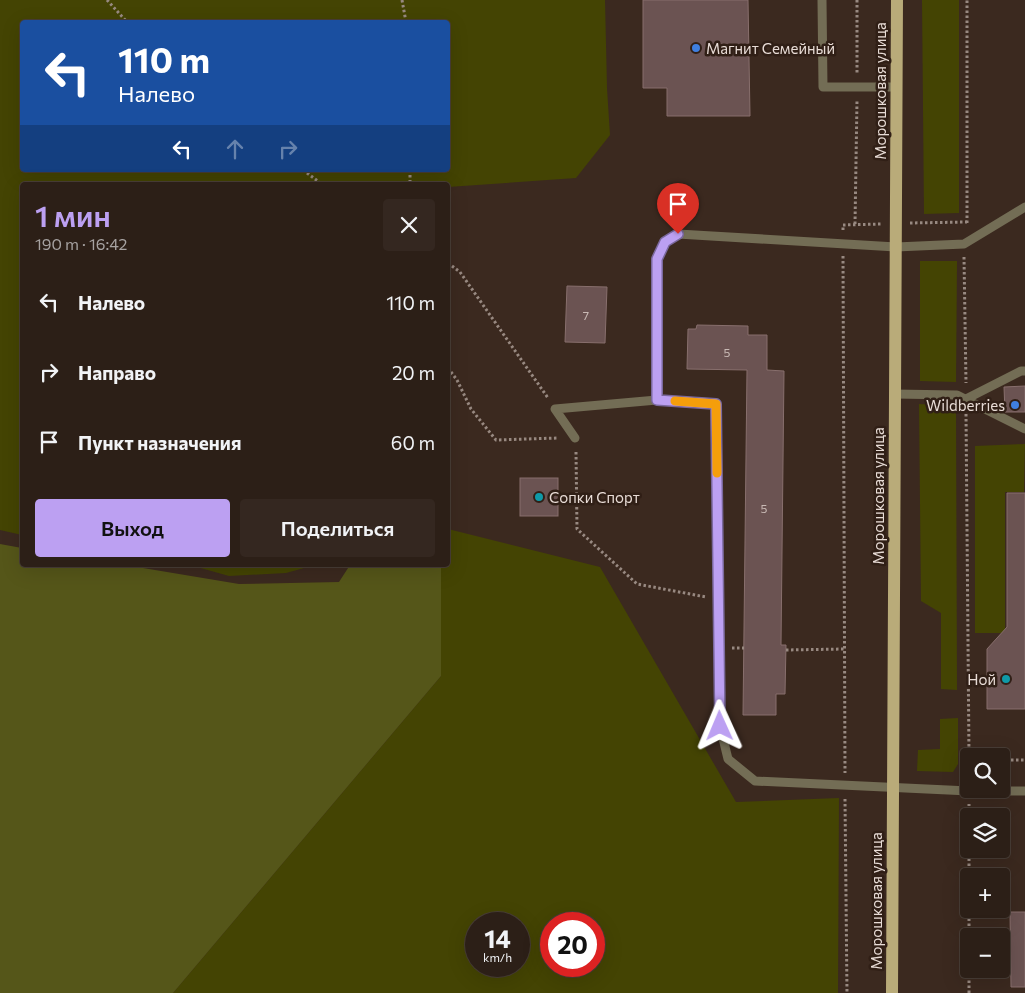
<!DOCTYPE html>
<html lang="ru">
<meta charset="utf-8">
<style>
:root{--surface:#2c1f17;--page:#342720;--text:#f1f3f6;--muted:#a6a2a1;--line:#483d36;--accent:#bca0f2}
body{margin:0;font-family:Commissioner,sans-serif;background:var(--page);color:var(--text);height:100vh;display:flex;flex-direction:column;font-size:19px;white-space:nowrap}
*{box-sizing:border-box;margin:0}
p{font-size:16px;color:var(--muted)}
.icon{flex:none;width:28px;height:28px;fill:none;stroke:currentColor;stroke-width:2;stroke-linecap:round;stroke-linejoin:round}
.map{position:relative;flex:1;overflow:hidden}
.details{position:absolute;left:20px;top:182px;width:430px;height:385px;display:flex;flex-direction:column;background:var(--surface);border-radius:5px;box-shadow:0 5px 20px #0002,0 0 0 1px var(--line)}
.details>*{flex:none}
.hud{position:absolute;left:20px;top:20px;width:430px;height:152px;border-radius:5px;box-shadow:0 5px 20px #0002,0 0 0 1px var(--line);background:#1a4fa0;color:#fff;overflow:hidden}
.fabs{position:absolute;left:960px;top:748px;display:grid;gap:10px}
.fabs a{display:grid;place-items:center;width:50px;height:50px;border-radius:5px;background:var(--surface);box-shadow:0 5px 20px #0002,0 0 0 1px var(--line);font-size:25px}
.speed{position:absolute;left:465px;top:912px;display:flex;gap:10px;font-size:25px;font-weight:700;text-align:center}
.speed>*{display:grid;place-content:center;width:65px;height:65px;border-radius:50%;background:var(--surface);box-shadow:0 5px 20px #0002,0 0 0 1px var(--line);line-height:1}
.speed small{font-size:12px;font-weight:400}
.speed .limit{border:8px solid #d22;background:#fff;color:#111}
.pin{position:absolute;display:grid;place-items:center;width:42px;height:42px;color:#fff;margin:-51px -21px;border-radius:50% 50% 50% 0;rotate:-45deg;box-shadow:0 0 5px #0007}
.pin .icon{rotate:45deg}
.me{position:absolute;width:55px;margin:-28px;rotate:359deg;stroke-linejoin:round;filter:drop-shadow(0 0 4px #0008)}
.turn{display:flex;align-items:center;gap:18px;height:105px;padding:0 15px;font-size:22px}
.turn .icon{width:65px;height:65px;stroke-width:2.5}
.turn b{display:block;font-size:35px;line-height:42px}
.lanes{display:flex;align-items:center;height:48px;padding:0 15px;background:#0003;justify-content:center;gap:25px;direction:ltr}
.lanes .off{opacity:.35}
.round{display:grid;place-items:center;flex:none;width:52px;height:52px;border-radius:5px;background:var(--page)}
.head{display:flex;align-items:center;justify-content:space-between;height:85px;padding:0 15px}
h1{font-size:30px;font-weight:600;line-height:38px;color:var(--accent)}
.primary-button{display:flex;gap:10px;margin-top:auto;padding:10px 15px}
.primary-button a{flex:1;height:58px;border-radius:5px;background:var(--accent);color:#111;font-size:20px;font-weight:600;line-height:58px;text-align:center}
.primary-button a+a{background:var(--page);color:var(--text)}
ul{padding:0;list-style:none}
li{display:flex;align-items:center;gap:15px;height:70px;padding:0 15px}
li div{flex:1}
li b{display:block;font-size:19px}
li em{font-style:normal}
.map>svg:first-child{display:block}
.green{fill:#444403;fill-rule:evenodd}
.forest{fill:#555619}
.building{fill:#6b5352;stroke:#886f6d}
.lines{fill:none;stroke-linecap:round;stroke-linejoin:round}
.path{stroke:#988981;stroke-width:3;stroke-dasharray:2.5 2.5;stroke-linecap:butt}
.lane{stroke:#736d55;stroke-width:9}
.primary{stroke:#b9ab79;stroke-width:12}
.route-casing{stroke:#7a689d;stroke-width:12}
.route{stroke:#bca0f2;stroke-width:9}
.slow{stroke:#f59e0b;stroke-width:9}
.shop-dot{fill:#3f7fe0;stroke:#301f16;stroke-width:2}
.culture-dot{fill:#0f9aa8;stroke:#301f16;stroke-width:2}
.labels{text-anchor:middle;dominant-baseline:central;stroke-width:5;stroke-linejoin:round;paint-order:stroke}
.number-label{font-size:12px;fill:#c9bab5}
.poi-label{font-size:15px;fill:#e8dcd6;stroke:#301f16;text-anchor:start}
.street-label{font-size:15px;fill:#e8dcd6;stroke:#301f16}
</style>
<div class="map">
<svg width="1025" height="993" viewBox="0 0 1025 993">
<rect width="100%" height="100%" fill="#3b291f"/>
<!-- green -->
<g class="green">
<path d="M0,0H605L607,88L610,135L576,178L448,187L22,185V535L0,530ZM22,22H448V170H22Z"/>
<polygon points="922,0 959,0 959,213 924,214"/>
<polygon points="920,261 957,261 956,382 920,381"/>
<polygon points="919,404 956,406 957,690 941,689 941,613 921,601"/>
<polygon points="1025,444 1024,492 1005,492 1005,633 975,633 975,446"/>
<path d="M448,529L600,567L736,802L839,798L838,993H173L441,676V565H448ZM476,924H519V966H476ZM551,924H594V966H551Z"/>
<polygon points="190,565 315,565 286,573 229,576"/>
<polygon points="958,718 958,764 953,772 917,771 918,750 940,749 940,719"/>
</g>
<!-- forest -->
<polygon class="forest" points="0,544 22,548 22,565 125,565 239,584 339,582 350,565 441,565 441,676 173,993 0,993"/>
<!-- building -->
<g class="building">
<polygon points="643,0 748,0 750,116 667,116 667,88 643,88"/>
<polygon points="567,286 607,287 605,343 565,342"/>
<polygon points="697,325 748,326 748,335 767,335 767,370 784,371 781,645 786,645 785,694 776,694 776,715 743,715 747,370 687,369 688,329 696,329"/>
<polygon points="1025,386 1025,412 1005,412 1004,387"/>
<rect x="520" y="478" width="38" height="38"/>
<polygon points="1007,493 1025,493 1025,709 987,709 987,649 1007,627"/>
<polygon points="1010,912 1025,912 1025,987 1011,987"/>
</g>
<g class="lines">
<!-- path -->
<g class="path">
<polyline points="107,0 127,22"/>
<polyline points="402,0 406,22"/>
<polyline points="857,0 857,74"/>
<polyline points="303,170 323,185"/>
<polyline points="410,170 410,185"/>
<polyline points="910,223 967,222"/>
<polyline points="967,223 967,0"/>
<polyline points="855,224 857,100"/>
<polyline points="843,230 843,225 882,224"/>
<polyline points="843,256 845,773"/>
<polyline points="964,257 966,383"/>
<polyline points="448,263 460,272 548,398"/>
<polyline points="448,368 457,380 471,409 496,440 558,438"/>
<polyline points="966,414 969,756"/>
<polyline points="576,452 577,529 637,584 706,597"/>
<polyline points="732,648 744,648"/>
<polyline points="786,650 845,649"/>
<polyline points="1001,760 1025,760"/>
<polyline points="845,799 847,993"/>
<polyline points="969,816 969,804"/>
<polyline points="969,876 969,849"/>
<polyline points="969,936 969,909"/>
<polyline points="969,993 969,969"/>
</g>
<!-- lane -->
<g class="lane">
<polyline points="822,0 823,87 896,87"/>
<polyline points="1025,207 964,244 896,247 678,234 665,242 657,259 657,400 716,403 720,726 728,759 755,781 969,791 1025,791"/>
<polyline points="894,394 957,395 1025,429"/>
<polyline points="966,399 1021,371 1025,371"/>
<polyline points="575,438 555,409 657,400"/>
</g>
<!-- primary -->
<polyline class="primary" points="892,993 897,0"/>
</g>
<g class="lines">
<!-- route casing -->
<g class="route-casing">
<polyline id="route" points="678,234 665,242 657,259 657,400 716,404 720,726"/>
</g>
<!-- route -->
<use href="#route" class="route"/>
<!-- slow -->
<polyline class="slow" points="675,401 716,404 717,473"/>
</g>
<!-- markers -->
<g class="shop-dot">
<circle cx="696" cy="48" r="5"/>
<circle cx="1015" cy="405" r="5"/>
</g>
<g class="culture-dot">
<circle cx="539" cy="497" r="5"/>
<circle cx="1006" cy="679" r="5"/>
</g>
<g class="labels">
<!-- number labels -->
<g class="number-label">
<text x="586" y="315">7</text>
<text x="727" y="352">5</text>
<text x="764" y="508">5</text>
</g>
<!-- poi labels -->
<g class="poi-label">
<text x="706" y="48">Магнит Семейный</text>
<text x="1005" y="405" text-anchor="end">Wildberriеs</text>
<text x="549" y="497">Сопки Спорт</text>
<text x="996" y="679" text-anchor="end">Ной</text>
</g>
<!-- street labels -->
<g class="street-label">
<text transform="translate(880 91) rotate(-90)">Морошковая улица</text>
<text transform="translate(878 496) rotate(-90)">Морошковая улица</text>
<text transform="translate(876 901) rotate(-90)">Морошковая улица</text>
</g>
</g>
</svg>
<div class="fabs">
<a><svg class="icon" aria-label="search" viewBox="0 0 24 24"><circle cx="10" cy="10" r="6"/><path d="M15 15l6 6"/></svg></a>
<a><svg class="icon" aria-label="layers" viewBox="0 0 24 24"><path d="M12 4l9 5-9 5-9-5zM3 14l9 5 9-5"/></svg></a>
<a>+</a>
<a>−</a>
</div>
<div class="speed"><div>14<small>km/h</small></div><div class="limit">20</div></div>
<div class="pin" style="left:678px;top:234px;background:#d93025"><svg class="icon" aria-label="arrive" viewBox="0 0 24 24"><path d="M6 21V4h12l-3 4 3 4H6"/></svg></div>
<svg class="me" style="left:720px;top:726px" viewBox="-20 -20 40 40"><path d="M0-17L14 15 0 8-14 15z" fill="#bca0f2" stroke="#fff" stroke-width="4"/></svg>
<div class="hud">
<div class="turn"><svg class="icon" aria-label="left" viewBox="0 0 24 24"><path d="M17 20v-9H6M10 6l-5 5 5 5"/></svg><div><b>110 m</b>Налево</div></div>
<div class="lanes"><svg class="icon" aria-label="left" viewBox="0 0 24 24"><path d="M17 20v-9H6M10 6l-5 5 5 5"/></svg><svg class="icon off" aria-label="ahead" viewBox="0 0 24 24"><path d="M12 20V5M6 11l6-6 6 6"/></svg><svg class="icon off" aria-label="right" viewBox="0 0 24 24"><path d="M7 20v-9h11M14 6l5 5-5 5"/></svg></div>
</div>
<section class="details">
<div class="head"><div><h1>1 мин</h1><p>190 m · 16:42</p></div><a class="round"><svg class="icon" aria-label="close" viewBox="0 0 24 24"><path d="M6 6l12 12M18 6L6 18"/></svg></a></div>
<ul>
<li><svg class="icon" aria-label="left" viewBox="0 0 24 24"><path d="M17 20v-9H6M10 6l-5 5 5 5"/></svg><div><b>Налево</b></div><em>110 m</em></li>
<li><svg class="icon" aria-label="right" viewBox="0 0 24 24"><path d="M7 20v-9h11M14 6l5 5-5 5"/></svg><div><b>Направо</b></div><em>20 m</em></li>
<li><svg class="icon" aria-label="arrive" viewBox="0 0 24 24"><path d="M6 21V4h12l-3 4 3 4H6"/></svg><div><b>Пункт назначения</b></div><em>60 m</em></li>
</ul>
<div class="primary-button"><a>Выход</a><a>Поделиться</a></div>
</section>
</div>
